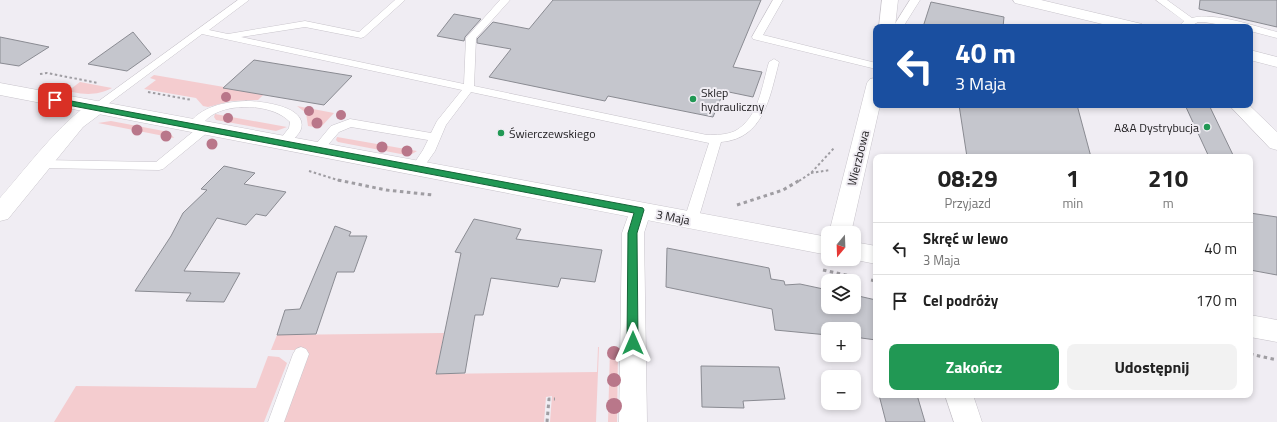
<!DOCTYPE html>
<html lang="pl">
<meta charset="utf-8">
<style>
:root{--surface:#fff;--page:#f2f2f2;--text:#222;--muted:#767676;--line:#e0e0e0;--accent:#219854}
body{margin:0;font-family:"Titillium Web",sans-serif;background:var(--page);color:var(--text);height:100vh;display:flex;flex-direction:column;font-size:15px;white-space:nowrap}
*{box-sizing:border-box;margin:0}
p{font-size:13px;color:var(--muted)}
.icon{flex:none;width:22px;height:22px;fill:none;stroke:currentColor;stroke-width:2;stroke-linecap:round;stroke-linejoin:round}
.map{position:relative;flex:1;overflow:hidden}
.drawer{position:absolute;left:873px;top:154px;width:380px;height:244px;display:flex;flex-direction:column;background:var(--surface);border-radius:8px;box-shadow:0 2px 6px #0003}
.drawer>*{flex:none}
.banner{position:absolute;left:873px;top:24px;width:380px;height:84px;border-radius:8px;box-shadow:0 2px 6px #0003;background:#1a4fa0;color:#fff;overflow:hidden}
.needle{width:26px;rotate:199deg}
.controls{position:absolute;left:821px;top:226px;display:grid;gap:8px}
.controls a{display:grid;place-items:center;width:40px;height:40px;border-radius:8px;background:var(--surface);box-shadow:0 2px 6px #0003;font-size:20px}
.pin{position:absolute;display:grid;place-items:center;width:34px;height:34px;color:#fff;margin:-17px;border-radius:8px;box-shadow:0 2px 6px #0006}
.me{position:absolute;width:44px;margin:-22px;rotate:0deg;stroke-linejoin:round;filter:drop-shadow(0 0 3px #0008)}
.turn{display:flex;align-items:center;gap:14px;height:84px;padding:0 16px;font-size:18px}
.turn .icon{width:52px;height:52px;stroke-width:2.5}
.turn b{display:block;font-size:28px;line-height:34px}
.eta{display:flex;justify-content:space-evenly;align-items:center;height:68px;text-align:center}
.eta b{font-size:24px;font-weight:700;line-height:28px}
.action{display:flex;gap:8px;margin-top:auto;padding:8px 16px}
.action a{flex:1;height:46px;border-radius:8px;background:var(--accent);color:#fff;font-size:16px;font-weight:700;line-height:46px;text-align:center}
.action a+a{background:var(--page);color:var(--text)}
ul{padding:0;list-style:none}
li{display:flex;align-items:center;gap:12px;height:52px;padding:0 16px;border-top:1px solid var(--line)}
li div{flex:1}
li b{display:block;font-size:15px}
li em{font-style:normal}
.map>svg:first-child{display:block}
.green{fill:#f4cccf}
.building{fill:#c5c6cd;stroke:#8a8b92}
.lines{fill:none;stroke-linecap:round;stroke-linejoin:round}
.lane-casing{stroke:#c8c4cb;stroke-width:1}
.street-casing{stroke:#c8c4cb;stroke-width:1}
.secondary-casing{stroke:#c8c4cb;stroke-width:1}
.path-far1{stroke:#9f9da2;stroke-width:2;stroke-dasharray:2.5 2.5;stroke-linecap:butt}
.path{stroke:#9f9da2;stroke-width:3;stroke-dasharray:3.5 3.5;stroke-linecap:butt}
.lane{fill:#fff;fill-rule:evenodd}
.street{fill:#fff;fill-rule:evenodd}
.secondary{fill:#fff;fill-rule:evenodd}
.tree{fill:#b9778a}
.route{fill:#219854;stroke:#156337}
.poi-dot{fill:#219854;stroke:#f0edf3;stroke-width:1.5}
.labels{text-anchor:middle;dominant-baseline:central;stroke-width:4;stroke-linejoin:round;paint-order:stroke}
.poi-label{font-size:12px;fill:#232124;stroke:#f0edf3;text-anchor:start}
.street-label{font-size:12px;fill:#232124;stroke:#f0edf3}
</style>
<div class="map">
<svg width="1277" height="422" viewBox="0 0 1277 422">
<rect width="100%" height="100%" fill="#f0edf3"/>
<!-- green -->
<g class="green">
<polygon points="154,75 264,94 258,100 231,101 208,107 203,106 196,98 144,89 156,80 150,78"/>
<path d="M80,82L112,88C98,95 87,95 72,92V88Z"/>
<polygon points="297,106 334,113 320,128 308,126 306,113"/>
<polygon points="215,114 287,127 276,131 216,120 214,117"/>
<polygon points="111,121 169,132 174,138 98,123"/>
<polygon points="337,137 417,151 412,154 406,155 338,142 336,140"/>
<polygon points="444,333 436,374 597,372 598,347 599,347 596,422 550,422 552,396 546,397 544,422 281,422 307,350 271,350 277,335"/>
<polygon points="610,349 618,349 617,422 608,422"/>
<polygon points="268,356 279,357 287,363 264,422 54,422 76,386 256,388"/>
</g>
<!-- building -->
<g class="building">
<polygon points="553,0 761,0 733,67 762,72 753,97 724,91 713,117 608,96 605,101 489,77 511,49 477,43 477,39 493,22 529,29"/>
<polygon points="1200,0 1277,0 1277,27 1199,9"/>
<polygon points="931,2 1004,17 1003,27 923,27"/>
<polygon points="454,14 481,19 465,37 464,41 437,36"/>
<polygon points="133,32 151,54 127,71 88,64"/>
<polygon points="0,37 49,47 19,66 0,63"/>
<polygon points="254,60 352,76 324,105 223,88"/>
<polygon points="959,105 1077,105 1091,157 967,157"/>
<polygon points="1185,105 1209,105 1234,157 1209,157"/>
<polygon points="224,166 255,173 244,184 286,192 266,216 256,214 246,225 217,218 184,271 240,273 224,302 186,301 191,293 135,291 171,236 183,213 207,190 201,189"/>
<polygon points="1250,213 1277,217 1277,275 1250,270"/>
<polygon points="474,219 521,229 516,239 602,250 595,282 561,278 558,287 491,278 483,315 475,315 465,373 436,374 461,253 455,252"/>
<polygon points="335,226 351,232 349,236 367,236 354,272 337,272 316,334 277,335 285,310 300,309"/>
<polygon points="667,248 769,268 771,279 784,281 785,285 800,284 828,290 828,307 854,307 854,295 876,300 876,340 854,337 854,329 828,329 828,335 775,330 772,309 666,287"/>
<polygon points="701,366 779,367 785,399 743,401 744,408 702,407"/>
<polygon points="879,395 917,395 925,422 886,422"/>
</g>
<g class="lines">
<!-- lane casing -->
<g class="lane-casing">
<g id="lane">
<path d="M238,0H249L209,30L228,34L305,21L359,32L395,0H405L364,37L361,38L305,27L241,37L464,84L466,38L500,0H510L476,38L474,86L707,135C716,135 726,135 735,131C759,118 762,85 769,62L774,59L779,62C770,96 764,139 721,142L698,220L696,223L691,225L686,223L684,220L709,143L471,92L446,125L435,151L421,171L417,172L413,171L411,168L423,150L428,140L351,127L339,132L321,153H313L311,150L331,126L350,119L431,133L437,121L462,90L202,34L100,110H92L90,108L92,106Z"/>
<polygon points="773,0 783,0 763,35 876,63 876,69 753,39 752,37"/>
<polygon points="910,0 920,0 903,27 893,27"/>
<path d="M1156,0H1167L1192,18C1215,12 1254,26 1277,32V38L1250,31V27H1234L1204,22H1198L1189,27H1178L1184,21Z"/>
<path d="M246,101C260,101 308,106 301,129C299,135 291,141 287,146H279L277,143L289,128L290,122C274,105 236,103 216,113C209,116 203,123 197,129H189L187,126C201,106 224,102 246,101Z"/>
<polygon points="204,125 208,126 210,129 208,132 163,169 159,170 41,168 37,167 35,164 37,161 41,160 156,162 200,126"/>
<polygon points="301,347 306,349 309,354 284,422 268,422 293,354 296,349"/>
</g>
</g>
<!-- street casing -->
<g class="street-casing">
<g id="street">
<polygon points="882,0 898,0 895,27 879,27"/>
<polygon points="1013,0 1041,0 1142,24 1144,27 1115,27 1015,3"/>
<polygon points="1250,50 1277,57 1277,67 1250,60"/>
<polygon points="876,78 876,105 880,105 851,233 829,233 867,83 870,79"/>
<path d="M96,102L103,104L105,108L103,112L83,127L8,219L0,221V198C20,176 70,109 96,102Z"/>
<polygon points="1229,105 1249,105 1277,132 1277,150 1270,148"/>
<polygon points="640,203 648,205 651,211 644,233 647,422 619,422 622,233 632,205"/>
<polygon points="945,395 973,395 982,422 954,422"/>
</g>
</g>
<!-- secondary casing -->
<g class="secondary-casing">
<g id="secondary">
<polygon points="0,83 828,237 828,255 0,95"/>
<polygon points="854,242 876,246 876,264 851,259 854,259"/>
<polygon points="1250,315 1277,320 1277,342 1250,337"/>
</g>
</g>
<!-- path-far1 -->
<g class="path-far1">
<polyline points="40,74 47,73 98,83"/>
<polyline points="148,92 192,100"/>
<polyline points="309,171 341,181"/>
<polyline points="811,173 830,170"/>
<polyline points="799,181 811,173 835,147"/>
</g>
<!-- path -->
<g class="path">
<polyline points="338,180 386,190 433,195"/>
<polyline points="737,205 783,190 800,180"/>
<polyline points="823,270 850,276"/>
<polyline points="871,280 876,281"/>
<polyline points="1250,354 1277,360"/>
<polyline points="547,422 549,399 555,399"/>
</g>
<!-- lane -->
<use href="#lane" class="lane"/>
<!-- street -->
<use href="#street" class="street"/>
<!-- secondary -->
<use href="#secondary" class="secondary"/>
</g>
<!-- trees -->
<g class="tree">
<circle cx="226" cy="97" r="5"/>
<circle cx="309" cy="111" r="5"/>
<circle cx="341" cy="115" r="5"/>
<circle cx="228" cy="118" r="5"/>
<circle cx="317" cy="123" r="5.5"/>
<circle cx="137" cy="130" r="5.5"/>
<circle cx="166" cy="136" r="5.5"/>
<circle cx="212" cy="144" r="5.5"/>
<circle cx="382" cy="147" r="5.5"/>
<circle cx="407" cy="151" r="5.5"/>
<circle cx="614" cy="353" r="7"/>
<circle cx="614" cy="380" r="7"/>
<circle cx="614" cy="406" r="8"/>
</g>
<!-- route -->
<polygon class="route" points="55,98 643,208 644,210 637,233 638,343 637,346 633,348 629,346 627,343 628,233 634,213 52,102 51,100"/>
<!-- markers -->
<g class="poi-dot">
<circle cx="693" cy="99" r="4"/>
<circle cx="1207" cy="127" r="4"/>
<circle cx="501" cy="133" r="4"/>
</g>
<g class="labels">
<!-- poi labels -->
<g class="poi-label">
<text x="701" y="92">Sklep<tspan x="701" dy="14">hydrauliczny</tspan></text>
<text x="1199" y="127" text-anchor="end">A&amp;A Dystrybucja</text>
<text x="509" y="133">Świerczewskiego</text>
</g>
<!-- street labels -->
<g class="street-label">
<text transform="translate(858 158) rotate(-76)">Wierzbowa</text>
<text transform="translate(673 217) rotate(11)">3 Maja</text>
</g>
</g>
</svg>
<div class="controls">
<a><svg class="needle" viewBox="-14 -14 28 28"><path d="M0-13l5 13h-10z" fill="#e53935"/><path d="M0 13l5-13h-10z" fill="#767676"/></svg></a>
<a><svg class="icon" aria-label="layers" viewBox="0 0 24 24"><path d="M12 4l9 5-9 5-9-5zM3 14l9 5 9-5"/></svg></a>
<a>+</a>
<a>−</a>
</div>
<div class="pin" style="left:55px;top:100px;background:#d93025"><svg class="icon" aria-label="arrive" viewBox="0 0 24 24"><path d="M6 21V4h12l-3 4 3 4H6"/></svg></div>
<svg class="me" style="left:633px;top:343px" viewBox="-20 -20 40 40"><path d="M0-17L14 15 0 8-14 15z" fill="#219854" stroke="#fff" stroke-width="4"/></svg>
<div class="banner">
<div class="turn"><svg class="icon" aria-label="left" viewBox="0 0 24 24"><path d="M17 20v-9H6M10 6l-5 5 5 5"/></svg><div><b>40 m</b>3 Maja</div></div>
</div>
<section class="drawer">
<div class="eta">
<div><b>08:29</b><p>Przyjazd</p></div>
<div><b>1</b><p>min</p></div>
<div><b>210</b><p>m</p></div>
</div>
<ul>
<li><svg class="icon" aria-label="left" viewBox="0 0 24 24"><path d="M17 20v-9H6M10 6l-5 5 5 5"/></svg><div><b>Skręć w lewo</b><p>3 Maja</p></div><em>40 m</em></li>
<li><svg class="icon" aria-label="arrive" viewBox="0 0 24 24"><path d="M6 21V4h12l-3 4 3 4H6"/></svg><div><b>Cel podróży</b></div><em>170 m</em></li>
</ul>
<div class="action"><a>Zakończ</a><a>Udostępnij</a></div>
</section>
</div>
